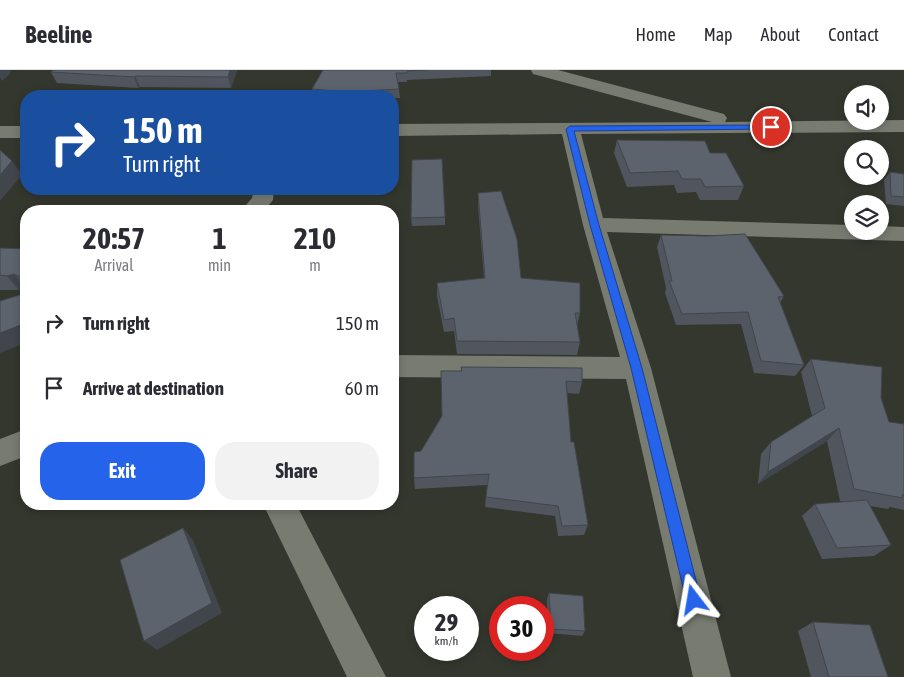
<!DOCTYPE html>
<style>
:root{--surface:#fff;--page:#f2f2f3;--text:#2b2b33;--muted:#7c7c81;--line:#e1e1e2;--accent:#2563eb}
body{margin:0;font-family:"Asap Condensed",sans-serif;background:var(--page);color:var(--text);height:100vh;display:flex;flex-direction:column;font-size:19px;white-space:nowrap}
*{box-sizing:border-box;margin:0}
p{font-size:16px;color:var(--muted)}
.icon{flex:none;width:28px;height:28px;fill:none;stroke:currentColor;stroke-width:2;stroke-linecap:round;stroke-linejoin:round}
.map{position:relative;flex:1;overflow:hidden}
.drawer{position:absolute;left:20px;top:135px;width:379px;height:305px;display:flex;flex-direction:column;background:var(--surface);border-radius:20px;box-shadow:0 2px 8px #0003}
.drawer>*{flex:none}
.guide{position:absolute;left:20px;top:20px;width:379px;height:105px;border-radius:20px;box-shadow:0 2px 8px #0003;background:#1a4fa0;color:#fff;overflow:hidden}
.controls{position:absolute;left:844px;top:15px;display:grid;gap:10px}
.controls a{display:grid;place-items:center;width:45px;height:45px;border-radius:50%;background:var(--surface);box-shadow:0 2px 8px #0003;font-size:25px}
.speed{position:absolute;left:414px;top:526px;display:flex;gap:10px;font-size:25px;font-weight:700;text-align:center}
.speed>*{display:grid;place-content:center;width:65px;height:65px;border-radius:50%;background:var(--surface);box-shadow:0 2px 8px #0003;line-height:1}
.speed small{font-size:12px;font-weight:400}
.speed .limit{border:8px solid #d22;background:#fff;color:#111}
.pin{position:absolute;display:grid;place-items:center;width:42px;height:42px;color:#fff;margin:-21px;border:2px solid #fff;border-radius:50%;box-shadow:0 1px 5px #0007}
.me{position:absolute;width:55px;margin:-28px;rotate:346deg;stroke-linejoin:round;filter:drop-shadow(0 0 4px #0008)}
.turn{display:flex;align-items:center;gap:18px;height:105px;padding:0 20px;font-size:22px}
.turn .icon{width:65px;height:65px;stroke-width:2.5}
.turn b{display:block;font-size:35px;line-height:42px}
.eta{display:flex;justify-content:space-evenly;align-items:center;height:85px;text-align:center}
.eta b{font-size:30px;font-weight:700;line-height:35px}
.button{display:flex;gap:10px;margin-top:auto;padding:10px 20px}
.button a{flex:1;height:58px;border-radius:20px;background:var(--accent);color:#fff;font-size:20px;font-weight:700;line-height:58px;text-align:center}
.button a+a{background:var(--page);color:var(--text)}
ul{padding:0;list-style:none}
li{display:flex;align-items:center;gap:15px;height:65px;padding:0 20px}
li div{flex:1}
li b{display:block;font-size:19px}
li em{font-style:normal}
header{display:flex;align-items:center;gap:30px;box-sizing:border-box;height:70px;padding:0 25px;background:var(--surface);border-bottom:1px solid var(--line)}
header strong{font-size:24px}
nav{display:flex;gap:28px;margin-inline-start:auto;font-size:18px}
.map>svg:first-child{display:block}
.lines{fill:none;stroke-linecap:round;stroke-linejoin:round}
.minor{fill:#777b70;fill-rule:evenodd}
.wall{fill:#50555e}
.shaded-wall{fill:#41454c}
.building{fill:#5d636d;stroke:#41454c}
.route{fill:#2563eb;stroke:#184099}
</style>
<header>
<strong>Beeline</strong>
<nav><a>Home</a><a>Map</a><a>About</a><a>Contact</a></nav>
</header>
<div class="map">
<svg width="904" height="607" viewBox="0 0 904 607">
<rect width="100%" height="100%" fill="#34372e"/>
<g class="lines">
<!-- minor -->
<g class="minor">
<polygon points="531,0 558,0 724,44 727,48 725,52 904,50 904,62 581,64 603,148 852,155 852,161 880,161 880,156 904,157 904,171 607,162 651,298 731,607 693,607 626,309 392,307 392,285 620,287 583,155 562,64 392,66 392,54 712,52 533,4"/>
<rect x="0" y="56" width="26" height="12"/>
<polygon points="254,119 274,119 273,130 264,141 241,141 252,128"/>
<polygon points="26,359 26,386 0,396 0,369"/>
<polygon points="263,434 296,434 386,607 347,607"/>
</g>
</g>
<!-- wall -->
<g class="wall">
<polygon points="53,0 237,0 231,18 140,17 138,18 57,13 51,2"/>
<polygon points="323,0 491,0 491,6 407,10 407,12 398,12 400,28 392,28 392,26 313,26 312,19"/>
<polygon points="617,70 710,83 744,116 738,130 700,130 696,122 677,123 674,115 627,117 614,83"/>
<polygon points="890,102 904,104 904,136 886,134 884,110"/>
<polygon points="478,123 521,208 580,243 577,256 580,272 577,285 457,284 454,261 444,262 437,226 437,213 484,208 478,136"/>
<polygon points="445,147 445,155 412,156 411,148"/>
<polygon points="661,165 784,226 780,233 804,295 795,306 754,303 741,254 676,255 665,223 666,218 657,177"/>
<polygon points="0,178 26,179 26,219 26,218 19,220 0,220"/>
<polygon points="811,289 881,328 889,352 904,354 904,440 890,437 888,439 870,436 891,475 874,486 822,489 802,446 815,434 846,432 840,431 827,371 758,414 761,384 771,372 812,346 801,302"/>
<polygon points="461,297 582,312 579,324 567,323 571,372 588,455 584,465 558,466 555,446 485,437 487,415 415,419 414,408 442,346 461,301"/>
<polygon points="549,523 585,561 582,566 548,563 547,529"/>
<polygon points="813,552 888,607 811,607 798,561"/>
</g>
<!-- shaded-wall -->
<g class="shaded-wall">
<polygon points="0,0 11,0 9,5 2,11 0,7"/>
<polygon points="230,0 237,0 231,18 228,7"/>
<polygon points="135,6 140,17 138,18 134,7"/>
<polygon points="12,91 22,105 0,131 0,105"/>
<polygon points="92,136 95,141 88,141"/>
<polygon points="14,204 26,218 19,220 7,206"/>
<polygon points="26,253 26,273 0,283 0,263"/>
<polygon points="839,358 827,371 758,414 768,402"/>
<polygon points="183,458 193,470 222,543 157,580 144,571"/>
</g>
<!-- building -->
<g class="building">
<polygon points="53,0 230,0 228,7 135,6 134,7 51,2"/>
<polygon points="323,0 428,0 407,1 407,3 396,3 399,19 363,21 363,23 312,19"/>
<polygon points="617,70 705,71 710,83 726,83 744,116 705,117 701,109 682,109 678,101 630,103"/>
<polygon points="0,80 12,91 0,105"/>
<polygon points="442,89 445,147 411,148 412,90"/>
<polygon points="890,102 904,104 904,127 891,126"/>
<polygon points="501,121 517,169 521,208 580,213 580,243 575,243 580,272 457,271 454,248 444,250 437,213 485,208 478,123"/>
<polygon points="61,136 92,136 88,141 58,141"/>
<polygon points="299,138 300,141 288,141"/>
<polygon points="745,164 784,226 778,227 804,295 761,291 748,242 682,244 669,211 672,211 661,165 707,166"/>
<polygon points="0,178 26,179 26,206 17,206 14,204 7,206 0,205"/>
<polygon points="26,223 26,253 0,263 0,231"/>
<polygon points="811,289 882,297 881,328 889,352 904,354 904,425 902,425 903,428 854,419 839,358 768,402 771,372 825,338"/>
<polygon points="461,297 582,298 582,312 566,311 571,372 574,372 588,455 562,456 558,436 486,427 489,404 414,408 414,382 421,381 442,346 441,301 462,301"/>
<polygon points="867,430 891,475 837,478 815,434"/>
<polygon points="183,458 212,533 144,571 120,490"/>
<polygon points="549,523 583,526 585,561 551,559"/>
<polygon points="813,552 870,555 888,607 829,607"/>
</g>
<!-- route -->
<polygon class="route" points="771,55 775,57 773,59 574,61 599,155 642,298 701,530 699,535 694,537 688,535 686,530 631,298 590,155 566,59 570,56"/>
</svg>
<div class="controls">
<a><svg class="icon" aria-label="sound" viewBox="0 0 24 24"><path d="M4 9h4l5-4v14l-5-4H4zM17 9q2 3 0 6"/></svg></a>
<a><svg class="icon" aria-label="search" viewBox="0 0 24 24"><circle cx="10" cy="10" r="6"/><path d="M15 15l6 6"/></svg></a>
<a><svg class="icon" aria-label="layers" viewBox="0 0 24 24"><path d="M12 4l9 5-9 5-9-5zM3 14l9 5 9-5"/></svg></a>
</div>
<div class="speed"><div>29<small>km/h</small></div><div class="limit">30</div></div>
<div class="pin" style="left:771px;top:57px;background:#d93025"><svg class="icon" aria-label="arrive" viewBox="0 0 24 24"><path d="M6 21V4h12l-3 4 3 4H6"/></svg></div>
<svg class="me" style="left:694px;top:530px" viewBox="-20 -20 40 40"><path d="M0-17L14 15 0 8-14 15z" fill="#2563eb" stroke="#fff" stroke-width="4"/></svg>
<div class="guide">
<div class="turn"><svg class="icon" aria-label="right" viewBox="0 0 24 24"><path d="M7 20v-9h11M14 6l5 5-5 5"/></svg><div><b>150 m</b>Turn right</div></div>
</div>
<section class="drawer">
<div class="eta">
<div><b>20:57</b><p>Arrival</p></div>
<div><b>1</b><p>min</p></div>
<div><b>210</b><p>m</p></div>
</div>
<ul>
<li><svg class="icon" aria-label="right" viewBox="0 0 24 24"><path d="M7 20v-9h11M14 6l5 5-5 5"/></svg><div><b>Turn right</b></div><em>150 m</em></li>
<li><svg class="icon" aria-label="arrive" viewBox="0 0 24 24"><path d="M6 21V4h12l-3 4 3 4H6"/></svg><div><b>Arrive at destination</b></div><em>60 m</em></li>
</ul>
<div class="button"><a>Exit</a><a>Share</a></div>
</section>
</div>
